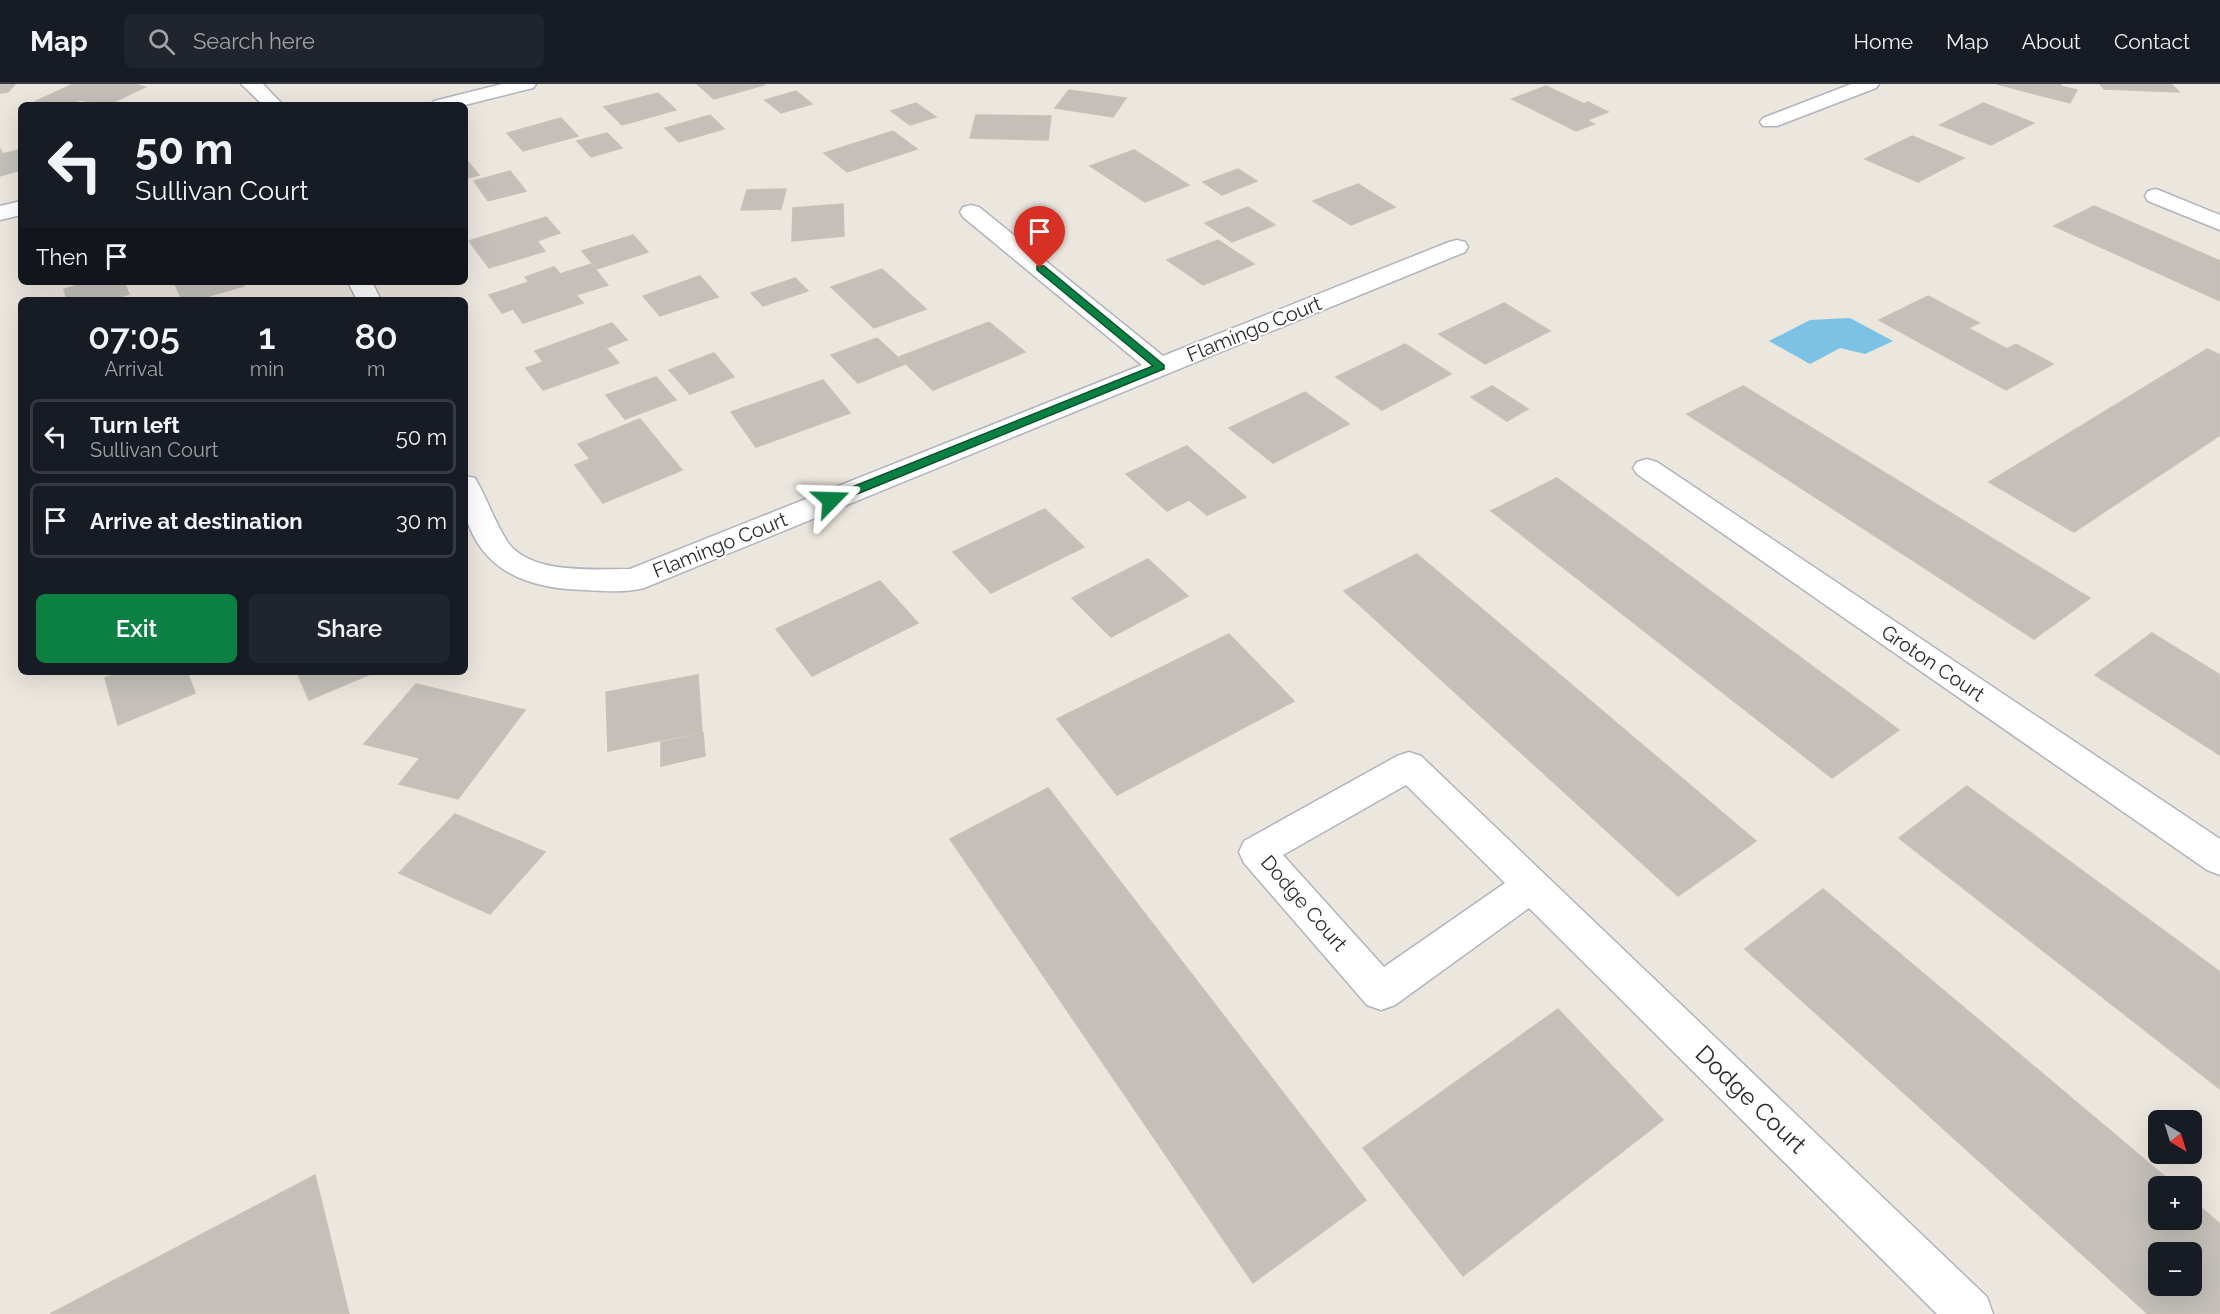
<!DOCTYPE html>
<meta charset="utf-8">
<style>
:root{--surface:#171b24;--page:#20242c;--text:#f1f3f6;--muted:#9ea1a6;--line:#363941;--accent:#0b8043}
body{margin:0;font-family:Raleway,sans-serif;background:var(--page);color:var(--text);height:100vh;display:flex;flex-direction:column;font-size:22px;white-space:nowrap}
*{box-sizing:border-box;margin:0}
p{font-size:20px;color:var(--muted)}
.icon{flex:none;width:33px;height:33px;fill:none;stroke:currentColor;stroke-width:2;stroke-linecap:round;stroke-linejoin:round}
.map{position:relative;flex:1;overflow:hidden}
.drawer{position:absolute;left:18px;top:213px;width:450px;height:378px;display:flex;flex-direction:column;background:var(--surface);border-radius:9px;box-shadow:0 6px 24px #0002}
.drawer>*{flex:none}
.banner{position:absolute;left:18px;top:18px;width:450px;height:183px;border-radius:9px;box-shadow:0 6px 24px #0002;background:#171b24;color:var(--text);overflow:hidden}
.needle{width:39px;rotate:142deg}
.buttons{position:absolute;left:2148px;top:1026px;display:grid;gap:12px}
.buttons a{display:grid;place-items:center;width:54px;height:54px;border-radius:9px;background:var(--surface);box-shadow:0 6px 24px #0002;font-size:30px}
.pin{position:absolute;display:grid;place-items:center;width:51px;height:51px;color:#fff;margin:-62px -26px;border-radius:50% 50% 50% 0;rotate:-45deg;box-shadow:0 0 6px #0007}
.pin .icon{rotate:45deg}
.me{position:absolute;width:66px;margin:-33px;rotate:68deg;stroke-linejoin:round;filter:drop-shadow(0 0 4px #0008)}
.turn{display:flex;align-items:center;gap:21px;height:126px;padding:0 18px;font-size:27px}
.turn .icon{width:78px;height:78px;stroke-width:2.5}
.turn b{display:block;font-size:42px;line-height:51px}
.then{display:flex;align-items:center;height:57px;padding:0 18px;background:#0003;gap:12px;font-size:22px}
.eta{display:flex;justify-content:space-evenly;align-items:center;height:102px;text-align:center}
.eta b{font-size:36px;font-weight:600;line-height:42px}
.primary-button{display:flex;gap:12px;margin-top:auto;padding:12px 18px}
.primary-button a{flex:1;height:69px;border-radius:9px;background:var(--accent);color:#fff;font-size:24px;font-weight:600;line-height:69px;text-align:center}
.primary-button a+a{background:var(--page);color:var(--text)}
ul{padding:0;list-style:none}
li{display:flex;align-items:center;gap:18px;height:75px;margin:0 12px 9px;padding:0 6px;border:3px solid var(--line);border-radius:9px}
li div{flex:1}
li b{display:block;font-size:22px}
li em{font-style:normal}
header{display:flex;align-items:center;gap:36px;box-sizing:border-box;height:84px;padding:0 30px;background:var(--surface);border-bottom:2px solid var(--line)}
header strong{font-size:28px}
nav{display:flex;gap:33px;margin-inline-start:auto;font-size:21px}
.search{width:420px;height:54px;background:var(--page);display:flex;align-items:center;gap:15px;box-sizing:border-box;padding:0 21px;border-radius:9px;color:var(--muted);font-size:22px}
.map>svg:first-child{display:block}
.water{fill:#7bc2e4}
.building{fill:#c4c0b9;stroke:#c6c2b8;stroke-width:1.5;fill-rule:evenodd}
.lines{fill:none;stroke-linecap:round;stroke-linejoin:round}
.minor-casing{stroke:#b1b3bd;stroke-width:3}
.minor{fill:#fff;fill-rule:evenodd}
.route{fill:#0b8043;stroke:#07532c;stroke-width:1.5}
.labels{text-anchor:middle;dominant-baseline:central;stroke-width:4.5;stroke-linejoin:round;paint-order:stroke}
.street-label{font-size:20px;fill:#2b2b2b;stroke:#fff}
.near-street-label{font-size:24px;fill:#2b2b2b;stroke:#fff}
</style>
<header>
<strong>Map</strong>
<div class="search"><svg class="icon" aria-label="search" viewBox="0 0 24 24"><circle cx="10" cy="10" r="6"/><path d="M15 15l6 6"/></svg>Search here</div>
<nav><a>Home</a><a>Map</a><a>About</a><a>Contact</a></nav>
</header>
<div class="map">
<svg width="2220" height="1230" viewBox="0 0 2220 1230">
<rect width="100%" height="100%" fill="#ebe6de"/>
<!-- water -->
<polygon class="water" points="1850,234 1893,257 1865,270 1840,264 1810,280 1769,257 1810,236"/>
<!-- building -->
<g class="building">
<polygon points="0,0 15,0 8,8 0,9"/>
<polygon points="73,0 134,0 145,3 108,21 80,16 68,21 28,21"/>
<polygon points="697,0 763,0 764,1 714,15"/>
<polygon points="1997,0 2061,0 2060,2 2077,6 2070,19"/>
<polygon points="2100,0 2171,0 2179,8 2104,5"/>
<polygon points="1546,2 1584,20 1588,18 1608,28 1587,36 1594,40 1576,47 1512,15"/>
<polygon points="1069,6 1126,14 1113,33 1055,24"/>
<polygon points="796,7 812,20 781,29 765,16"/>
<polygon points="658,9 676,26 622,41 604,23"/>
<polygon points="916,19 936,33 910,41 891,27"/>
<polygon points="1983,19 2034,39 1991,61 1940,41"/>
<polygon points="710,31 724,45 679,58 665,44"/>
<polygon points="976,31 1051,32 1048,56 970,54"/>
<polygon points="561,34 578,52 523,67 507,49"/>
<polygon points="893,47 917,65 847,88 824,69"/>
<polygon points="607,49 622,64 591,73 577,57"/>
<polygon points="1912,52 1964,74 1918,98 1865,75"/>
<polygon points="0,65 3,70 21,65 21,86 0,92"/>
<polygon points="1134,66 1189,101 1145,118 1090,82"/>
<polygon points="465,74 479,91 465,95"/>
<polygon points="1238,85 1257,97 1222,111 1203,98"/>
<polygon points="510,87 526,107 488,117 474,97"/>
<polygon points="1358,100 1395,123 1351,141 1313,117"/>
<polygon points="786,105 781,125 741,126 747,106"/>
<polygon points="843,120 844,152 792,157 793,124"/>
<polygon points="2094,122 2220,177 2220,217 2054,142"/>
<polygon points="1248,123 1275,141 1232,158 1205,139"/>
<polygon points="546,133 560,149 537,157 545,167 489,184 469,157"/>
<polygon points="633,151 648,168 597,185 582,167"/>
<polygon points="1218,156 1254,180 1203,201 1167,176"/>
<polygon points="591,180 608,201 576,211 583,219 523,239 513,225 502,229 489,211 529,198 525,193 554,183 560,190"/>
<polygon points="882,185 926,225 874,244 831,203"/>
<polygon points="700,192 718,213 660,232 643,212"/>
<polygon points="795,194 808,207 763,222 751,209"/>
<polygon points="89,198 124,198 129,210 109,216 67,216 64,205"/>
<polygon points="174,198 242,198 244,202 195,216 182,216"/>
<polygon points="1928,212 1979,239 1968,244 2007,265 2016,260 2053,280 2006,306 1879,236"/>
<polygon points="1504,219 1550,247 1485,280 1439,250"/>
<polygon points="989,238 1025,268 933,306 899,273"/>
<polygon points="612,239 627,256 606,264 619,279 543,306 526,284 543,278 535,267"/>
<polygon points="877,254 905,280 858,299 831,271"/>
<polygon points="1405,260 1451,290 1382,326 1336,293"/>
<polygon points="2207,265 2220,271 2220,351 2074,448 1989,398"/>
<polygon points="714,269 734,293 690,310 669,286"/>
<polygon points="656,293 676,316 625,335 606,311"/>
<polygon points="823,296 850,329 756,363 731,328"/>
<polygon points="1492,302 1528,325 1507,337 1471,313"/>
<polygon points="1743,302 2090,514 2034,555 1687,330"/>
<polygon points="1305,308 1349,340 1273,379 1229,344"/>
<polygon points="640,335 682,386 603,419 575,381 590,375 578,360"/>
<polygon points="1187,362 1246,413 1207,431 1189,416 1167,427 1126,390"/>
<polygon points="1557,394 1899,646 1832,694 1491,427"/>
<polygon points="1045,425 1084,463 991,509 953,468"/>
<polygon points="1417,470 1756,757 1678,812 1344,507"/>
<polygon points="1148,475 1188,512 1111,553 1072,514"/>
<polygon points="880,497 918,539 812,592 776,545"/>
<polygon points="2152,549 2220,591 2220,671 2095,591"/>
<polygon points="1229,550 1294,617 1117,711 1057,635"/>
<polygon points="121,588 187,588 195,609 118,641 105,594"/>
<polygon points="297,588 375,588 309,616"/>
<polygon points="698,591 702,648 608,667 606,608"/>
<polygon points="416,600 525,626 458,715 399,700 420,674 364,660"/>
<polygon points="703,649 705,672 661,682 661,658"/>
<polygon points="1967,702 2220,888 2220,1005 1899,754"/>
<polygon points="1048,704 1366,1116 1253,1199 950,755"/>
<polygon points="455,730 545,768 490,830 399,789"/>
<path d="M1823,805L2176,1102H2158V1136H2192V1116L2220,1140V1230H2148L1745,865ZM2158,1168H2192V1202H2158Z"/>
<polygon points="1558,925 1663,1036 1463,1192 1363,1064"/>
<polygon points="315,1091 349,1230 50,1230"/>
</g>
<g class="lines">
<!-- minor casing -->
<g class="minor-casing">
<g id="minor">
<polygon points="241,0 263,0 283,21 263,21"/>
<polygon points="502,0 536,0 533,4 465,21 431,21 434,17"/>
<polygon points="1851,0 1879,0 1876,4 1777,42 1763,42 1760,38 1763,34"/>
<polygon points="2156,105 2220,131 2220,146 2148,117 2145,112 2148,107"/>
<polygon points="21,117 21,131 0,136 0,122"/>
<path d="M971,121L979,123L1163,272L1449,158L1457,156L1465,158L1468,163L1465,168L644,504C625,509 604,507 585,506C531,505 483,489 466,433C462,421 465,404 465,392L475,394C487,414 494,437 507,457C529,491 595,485 630,485L1142,281L963,133L960,128L963,123Z"/>
<polygon points="348,198 372,198 381,216 357,216"/>
<polygon points="1647,375 1657,378 2220,755 2220,791 2207,786 1637,390 1633,384 1637,378"/>
<path d="M1409,668L1421,672L1987,1213L1993,1230H1937L1529,824L1395,921L1381,926L1367,921L1244,779L1239,768L1244,757L1397,672ZM1406,701L1505,799L1384,883L1283,771Z"/>
</g>
</g>
<!-- minor -->
<use href="#minor" class="minor"/>
</g>
<!-- route -->
<polygon class="route" points="1037,182 1044,182 1164,281 1164,285 835,419 827,419 827,413 1153,282 1037,186"/>
<g class="labels">
<!-- street labels -->
<g class="street-label">
<text transform="translate(1254 245) rotate(-22)">Flamingo Court</text>
<text transform="translate(720 461) rotate(-22)">Flamingo Court</text>
<text transform="translate(1933 579) rotate(34)">Groton Court</text>
<text transform="translate(1304 819) rotate(49)">Dodge Court</text>
</g>
<!-- near-street labels -->
<g class="near-street-label">
<text transform="translate(1751 1015) rotate(44)">Dodge Court</text>
</g>
</g>
</svg>
<div class="buttons">
<a><svg class="needle" viewBox="-14 -14 28 28"><path d="M0-13l5 13h-10z" fill="#e53935"/><path d="M0 13l5-13h-10z" fill="#9ea1a6"/></svg></a>
<a>+</a>
<a>−</a>
</div>
<div class="pin" style="left:1040px;top:184px;background:#d93025"><svg class="icon" aria-label="arrive" viewBox="0 0 24 24"><path d="M6 21V4h12l-3 4 3 4H6"/></svg></div>
<svg class="me" style="left:831px;top:416px" viewBox="-20 -20 40 40"><path d="M0-17L14 15 0 8-14 15z" fill="#0b8043" stroke="#fff" stroke-width="4"/></svg>
<div class="banner">
<div class="turn"><svg class="icon" aria-label="left" viewBox="0 0 24 24"><path d="M17 20v-9H6M10 6l-5 5 5 5"/></svg><div><b>50 m</b>Sullivan Court</div></div>
<div class="then">Then<svg class="icon" aria-label="arrive" viewBox="0 0 24 24"><path d="M6 21V4h12l-3 4 3 4H6"/></svg></div>
</div>
<section class="drawer">
<div class="eta">
<div><b>07:05</b><p>Arrival</p></div>
<div><b>1</b><p>min</p></div>
<div><b>80</b><p>m</p></div>
</div>
<ul>
<li><svg class="icon" aria-label="left" viewBox="0 0 24 24"><path d="M17 20v-9H6M10 6l-5 5 5 5"/></svg><div><b>Turn left</b><p>Sullivan Court</p></div><em>50 m</em></li>
<li><svg class="icon" aria-label="arrive" viewBox="0 0 24 24"><path d="M6 21V4h12l-3 4 3 4H6"/></svg><div><b>Arrive at destination</b></div><em>30 m</em></li>
</ul>
<div class="primary-button"><a>Exit</a><a>Share</a></div>
</section>
</div>
